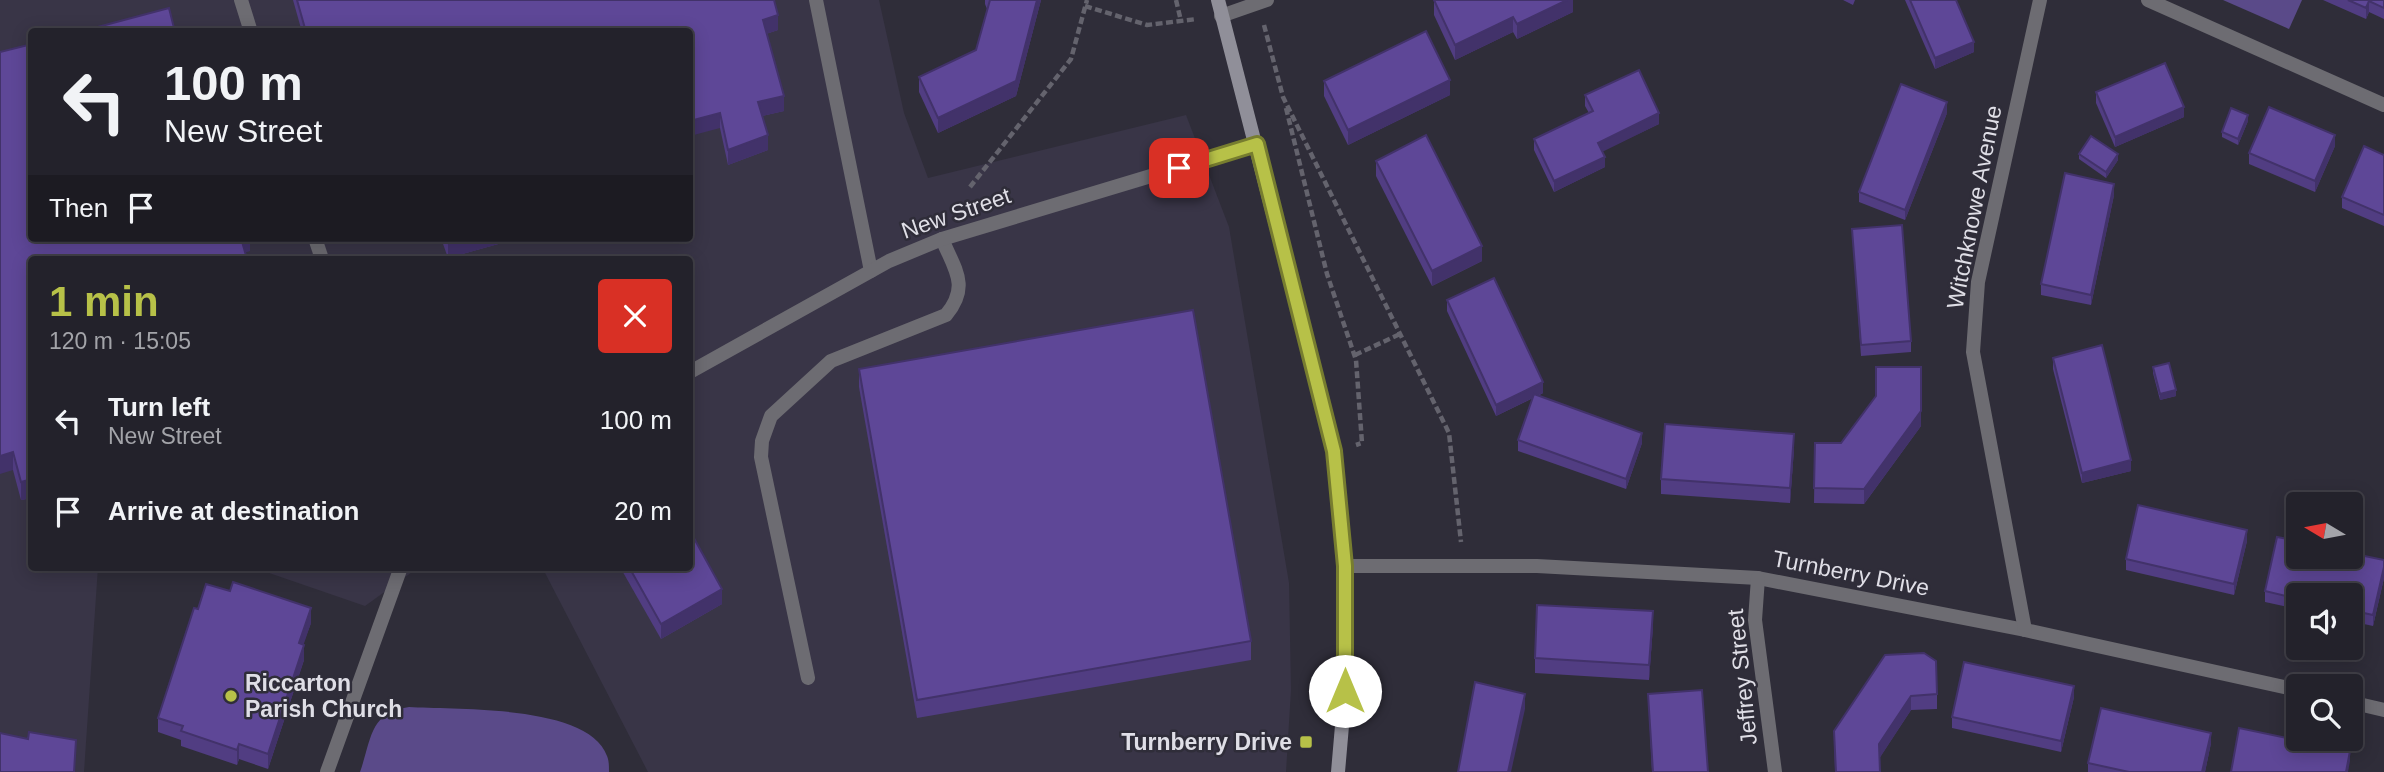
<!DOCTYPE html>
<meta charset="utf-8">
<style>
:root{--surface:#23222b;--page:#2b2a33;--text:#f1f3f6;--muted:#a3a4a9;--line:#403f47;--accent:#b7c148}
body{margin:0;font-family:Helvetica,sans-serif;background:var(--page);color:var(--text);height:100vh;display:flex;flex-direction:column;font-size:26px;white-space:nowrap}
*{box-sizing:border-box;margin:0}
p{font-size:23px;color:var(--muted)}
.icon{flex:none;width:38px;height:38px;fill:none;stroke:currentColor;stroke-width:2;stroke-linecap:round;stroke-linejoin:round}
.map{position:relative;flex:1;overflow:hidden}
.panel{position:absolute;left:28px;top:256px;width:665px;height:315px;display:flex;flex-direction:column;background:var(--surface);border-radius:7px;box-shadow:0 4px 18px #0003,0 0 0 2px var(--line)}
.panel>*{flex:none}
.hud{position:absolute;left:28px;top:28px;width:665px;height:214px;border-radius:7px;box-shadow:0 4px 18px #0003,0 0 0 2px var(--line);background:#23222b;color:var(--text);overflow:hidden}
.needle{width:46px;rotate:280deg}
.fabs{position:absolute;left:2286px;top:492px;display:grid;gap:14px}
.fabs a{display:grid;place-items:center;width:77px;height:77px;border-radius:7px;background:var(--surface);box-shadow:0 4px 18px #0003,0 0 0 2px var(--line);font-size:35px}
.pin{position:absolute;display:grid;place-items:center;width:60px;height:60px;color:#fff;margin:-30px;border-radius:14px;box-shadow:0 4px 10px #0006}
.me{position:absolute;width:77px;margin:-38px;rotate:0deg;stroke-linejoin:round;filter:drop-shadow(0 0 5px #0008)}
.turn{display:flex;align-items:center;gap:24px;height:147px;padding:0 21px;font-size:32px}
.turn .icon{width:91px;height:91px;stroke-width:2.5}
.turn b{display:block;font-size:49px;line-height:60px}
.then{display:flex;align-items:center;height:66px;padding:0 21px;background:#0003;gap:14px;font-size:26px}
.round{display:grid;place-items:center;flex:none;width:74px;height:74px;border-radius:7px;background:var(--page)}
.overview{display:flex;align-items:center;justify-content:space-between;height:119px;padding:0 21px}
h1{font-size:42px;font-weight:800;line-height:52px;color:var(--accent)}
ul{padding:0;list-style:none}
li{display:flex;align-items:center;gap:21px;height:91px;padding:0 21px}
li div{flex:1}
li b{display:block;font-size:26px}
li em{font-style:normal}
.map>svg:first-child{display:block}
.built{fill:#393547;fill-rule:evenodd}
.green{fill:#5a4a89}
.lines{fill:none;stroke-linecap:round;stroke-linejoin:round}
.path{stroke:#64636d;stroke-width:4.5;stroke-dasharray:7 3.5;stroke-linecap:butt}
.service{stroke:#6d6c72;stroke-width:14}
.minor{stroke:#6d6c72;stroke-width:14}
.secondary{stroke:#908f99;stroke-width:14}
.wall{fill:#513d82}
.shaded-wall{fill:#42326a}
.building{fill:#5e4797;stroke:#42326a;stroke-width:2}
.route-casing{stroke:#777d2f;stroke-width:18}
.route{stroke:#b7c148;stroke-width:12}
.poi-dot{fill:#b7c148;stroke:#2f2d39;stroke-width:2.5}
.labels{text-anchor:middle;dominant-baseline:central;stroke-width:5;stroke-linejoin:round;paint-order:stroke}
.street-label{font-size:23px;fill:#dfdee6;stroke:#2f2d39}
.poi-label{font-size:23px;font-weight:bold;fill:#dfdee6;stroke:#2f2d39;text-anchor:start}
</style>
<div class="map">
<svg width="2384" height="772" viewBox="0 0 2384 772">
<rect width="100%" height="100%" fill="#2f2d39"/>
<!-- built -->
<g class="built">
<path d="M0,0H879L904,113L928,178L1186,115L1229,227L1289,583L1291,690L1286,772H648L542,567H690V259H32V567H98L84,772H0ZM32,32H690V238H32Z"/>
<polygon points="252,567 419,567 365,606"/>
</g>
<!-- green -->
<g class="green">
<polygon points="2223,0 2302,0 2289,29"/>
<path d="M409,707C455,710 589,704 607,756C609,760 609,767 609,772H360C372,738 369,713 409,707Z"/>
</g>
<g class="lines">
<!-- path -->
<g class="path">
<polyline points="1176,0 1181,21"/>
<polyline points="1085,6 1147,25 1197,19"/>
<polyline points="1264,25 1283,97 1449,433 1461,542"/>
<polyline points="1286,108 1327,274 1356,360 1362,443 1356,445"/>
<polyline points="970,187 1071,59 1087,0"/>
<polyline points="1355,355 1400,334"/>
</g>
<!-- service -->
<g class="service">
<polyline points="241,0 251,32"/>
<polyline points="816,0 871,271"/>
<polyline points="315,238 322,259"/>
<path d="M808,678L761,457L762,441L771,416L831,361L946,315C970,286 955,270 942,239"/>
</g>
<!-- minor -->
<g class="minor">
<polyline points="2148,0 2384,105"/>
<polyline points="1221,16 1267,0"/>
<polyline points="690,372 889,261 942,239 1257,144"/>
<polyline points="1345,566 1537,566 1758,578 2025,630 2298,690"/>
<polyline points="1758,578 1755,620 1775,772"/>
<polyline points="2025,630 1973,352 1978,282 2040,0"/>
<polyline points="2350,702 2384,710"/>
<polyline points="327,772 401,567"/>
</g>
<!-- secondary -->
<polyline class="secondary" points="1218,0 1334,451 1345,566 1345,691 1338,772"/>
</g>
<!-- wall -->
<g class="wall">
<polygon points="293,0 774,0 778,30 766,34 784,111 762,116 768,150 728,165 720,128 690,32 302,32"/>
<polygon points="985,0 1041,0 1016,96 938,133 919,92 919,77 976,50 987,9 985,4"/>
<polygon points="1434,0 1573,0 1573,12 1517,39 1513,32 1455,60 1434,15"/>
<polygon points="1843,0 1855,0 1853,5"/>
<polygon points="1905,0 1956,0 1974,52 1935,69"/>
<polygon points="2323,0 2384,0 2384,19 2369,12 2366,19"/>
<polygon points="0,52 250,238 250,251 32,259 32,498 21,500 13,470"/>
<polygon points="1324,81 1450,95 1348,145 1324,96"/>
<polygon points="2096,92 2184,117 2115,147 2096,103"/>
<polygon points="1585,95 1659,124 1602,151 1605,167 1554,192 1534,150 1534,139 1589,113 1585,106"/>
<polygon points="1947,113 1905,220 1859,202 1859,192"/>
<polygon points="2248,121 2238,145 2222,137 2222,132"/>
<polygon points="2335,146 2315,192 2249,164 2249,153"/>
<polygon points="2079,154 2118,160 2106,178 2079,159"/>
<polygon points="2384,155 2384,226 2342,208 2342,197"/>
<polygon points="1376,161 1482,261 1432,286 1376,176"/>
<polygon points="2114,195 2091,305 2041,295 2041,284"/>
<polygon points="1852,229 1911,341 1911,352 1861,356"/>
<polygon points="441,238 520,238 448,258"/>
<polygon points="1447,300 1543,393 1538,396 1642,443 1626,489 1518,451 1518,440 1533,398 1496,416 1447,311"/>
<polygon points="2053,358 2131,471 2082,483 2053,369"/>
<polygon points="2153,367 2176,396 2160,400 2153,373"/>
<polygon points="859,369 1251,641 1251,660 917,718 859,387"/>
<polygon points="1921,426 1864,504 1814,503 1815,443 1841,443"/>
<polygon points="1794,449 1790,503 1661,494 1661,479"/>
<polygon points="2247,541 2234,595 2126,570 2126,559"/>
<polygon points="2384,560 2384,578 2373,626 2350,621 2350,595 2298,595 2298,609 2265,602 2265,591"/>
<polygon points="620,567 690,567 722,604 661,639"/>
<polygon points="311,623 303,644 304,660 268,769 239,759 237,765 181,746 181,740 158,732 158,718"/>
<polygon points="1653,626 1649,680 1535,673 1535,658"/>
<polygon points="1885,655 1937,694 1937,709 1911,710 1880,757 1880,772 1835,772 1834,731"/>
<polygon points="1648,694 1708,772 1652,772"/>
<polygon points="2074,697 2061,752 1952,728 1952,717"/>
<polygon points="2211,743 2205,772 2088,772 2088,763"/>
</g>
<!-- shaded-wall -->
<g class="shaded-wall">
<polygon points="1037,0 1041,0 1016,96 938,133 938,118"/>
<polygon points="1567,0 1573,0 1573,12 1517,39 1517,24"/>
<polygon points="2369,1 2369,12 2366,19 2366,8"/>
<polygon points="778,15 778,30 763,35 763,20"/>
<polygon points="1513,17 1513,32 1455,60 1455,45"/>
<polygon points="1974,42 1974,52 1935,69 1935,58"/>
<polygon points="1450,80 1450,95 1348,145 1348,130"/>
<polygon points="784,96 784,111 758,117 758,102"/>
<polygon points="1947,102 1947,113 1905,220 1905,210"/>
<polygon points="2184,107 2184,117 2115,147 2115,137"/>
<polygon points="720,113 720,128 690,136 690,121"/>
<polygon points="1659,113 1659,124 1598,154 1598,143"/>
<polygon points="2248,115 2248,121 2238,145 2238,139"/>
<polygon points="768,135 768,150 728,165 728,150"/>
<polygon points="2335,135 2335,146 2315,192 2315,181"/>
<polygon points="2118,154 2118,160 2106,178 2106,172"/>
<polygon points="1605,157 1605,167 1554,192 1554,181"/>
<polygon points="2114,184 2114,195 2091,305 2091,295"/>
<polygon points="241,238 250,238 250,251 241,254"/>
<polygon points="467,238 520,238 448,258 448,243"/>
<polygon points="1482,246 1482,261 1432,286 1432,271"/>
<polygon points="1543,382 1543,393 1496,416 1496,405"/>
<polygon points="2176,390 2176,396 2160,400 2160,394"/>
<polygon points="1921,411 1921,426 1864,504 1864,489"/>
<polygon points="1642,433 1642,443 1626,489 1626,479"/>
<polygon points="1794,434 1794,449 1790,503 1790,488"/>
<polygon points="13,452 13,470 0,474 0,456"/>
<polygon points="2131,460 2131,471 2082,483 2082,473"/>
<polygon points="32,479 32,498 21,500 21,482"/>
<polygon points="2247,530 2247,541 2234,595 2234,584"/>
<polygon points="2384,567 2384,578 2373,626 2373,615"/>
<polygon points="722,589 722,604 661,639 661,624"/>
<polygon points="311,608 311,623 299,658 299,643"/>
<polygon points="1653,611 1653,626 1649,680 1649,665"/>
<polygon points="304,645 304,660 268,769 268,754"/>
<polygon points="2074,686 2074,697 2061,752 2061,741"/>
<polygon points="1525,694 1525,709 1511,772 1508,772"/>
<polygon points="1911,696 1911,710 1879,759 1879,744"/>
<polygon points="2211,733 2211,743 2205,772 2202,772"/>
<polygon points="239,744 239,759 237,765 237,750"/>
<polygon points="2350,751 2350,761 2348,772 2346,772"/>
</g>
<!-- building -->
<g class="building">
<polygon points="297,0 774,0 778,15 763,20 784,96 758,102 768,135 728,150 720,113 690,121 690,32 306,32"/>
<polygon points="990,0 1037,0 1016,81 938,118 919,77 976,50"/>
<polygon points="1434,0 1567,0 1517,24 1513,17 1455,45"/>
<polygon points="1910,0 1956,0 1974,42 1935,58"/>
<polygon points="2348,0 2384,0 2384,8 2369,1 2366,8"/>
<polygon points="169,8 175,32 79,32"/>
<polygon points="1426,31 1450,80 1348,130 1324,81"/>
<polygon points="32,44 32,238 241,238 247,259 32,259 32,479 21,482 13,452 0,456 0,52"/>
<polygon points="2165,63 2184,107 2115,137 2096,92"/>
<polygon points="1639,70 1659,113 1598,143 1605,157 1554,181 1534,139 1593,111 1585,95"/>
<polygon points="1901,84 1947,102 1905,210 1859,192"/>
<polygon points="2269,107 2335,135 2315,181 2249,153"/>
<polygon points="2231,108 2248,115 2238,139 2222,132"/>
<polygon points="1426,135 1482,246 1432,271 1376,161"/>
<polygon points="2091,136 2118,154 2106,172 2079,154"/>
<polygon points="2364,146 2384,155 2384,215 2342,197"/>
<polygon points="2065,173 2114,184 2091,295 2041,284"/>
<polygon points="1902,225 1911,341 1861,345 1852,229"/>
<polygon points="446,238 467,238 448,243"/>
<polygon points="1494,278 1543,382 1496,405 1447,300"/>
<polygon points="1193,310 1251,641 917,700 859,369"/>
<polygon points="2102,345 2131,460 2082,473 2053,358"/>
<polygon points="2169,363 2176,390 2160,394 2153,367"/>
<polygon points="1876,367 1921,367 1921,411 1864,489 1814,488 1815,443 1841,443 1876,396"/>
<polygon points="1534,394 1642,433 1626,479 1518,440"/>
<polygon points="1665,424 1794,434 1790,488 1661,479"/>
<polygon points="2138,505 2247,530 2234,584 2126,559"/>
<polygon points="690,531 722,589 661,624 629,567 690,567"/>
<polygon points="2277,537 2298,541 2298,556 2350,556 2350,553 2384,560 2384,567 2373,615 2350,610 2350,595 2298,595 2298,599 2265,591"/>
<polygon points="233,582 311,608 299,643 304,645 268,754 239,744 237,750 181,731 183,726 158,718 194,608 198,609 206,584 230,591"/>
<polygon points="1537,605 1653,611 1649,665 1535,658"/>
<polygon points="1924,653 1936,661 1937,694 1911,696 1879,744 1880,772 1836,772 1834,731 1885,655"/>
<polygon points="1964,662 2074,686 2061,741 1952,717"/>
<polygon points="1475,682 1525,694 1508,772 1458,772"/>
<polygon points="1702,690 1708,772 1653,772 1648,694"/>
<polygon points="2101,708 2211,733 2202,772 2129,772 2088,763"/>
<polygon points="2239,728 2350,751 2346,772 2231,772"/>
<polygon points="29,732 76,740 74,772 0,772 0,733 28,739"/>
</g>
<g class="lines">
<!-- route casing -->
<g class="route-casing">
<polyline id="route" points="1179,168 1257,144 1334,451 1345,566 1345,691"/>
</g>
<!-- route -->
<use href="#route" class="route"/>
</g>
<!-- markers -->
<g class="poi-dot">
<circle cx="231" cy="696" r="7"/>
<rect x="1299" y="735" width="14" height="14" rx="3.5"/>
</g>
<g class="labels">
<!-- street labels -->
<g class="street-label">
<text transform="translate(1974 207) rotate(-79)">Witchknowe Avenue</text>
<text transform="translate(956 213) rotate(-19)">New Street</text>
<text transform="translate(1851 573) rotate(11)">Turnberry Drive</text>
<text transform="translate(1742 677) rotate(-96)">Jeffrey Street</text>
</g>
<!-- poi labels -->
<g class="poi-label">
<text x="245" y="683">Riccarton<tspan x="245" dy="26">Parish Church</tspan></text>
<text x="1292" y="742" text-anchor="end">Turnberry Drive</text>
</g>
</g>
</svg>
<div class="fabs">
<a><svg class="needle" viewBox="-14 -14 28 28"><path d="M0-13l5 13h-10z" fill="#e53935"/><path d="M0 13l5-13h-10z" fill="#a3a4a9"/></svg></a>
<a><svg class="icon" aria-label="sound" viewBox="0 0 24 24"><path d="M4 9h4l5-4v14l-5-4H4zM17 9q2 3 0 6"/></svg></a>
<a><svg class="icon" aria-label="search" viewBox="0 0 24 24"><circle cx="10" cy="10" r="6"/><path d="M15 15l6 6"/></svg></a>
</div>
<div class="pin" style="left:1179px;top:168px;background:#d93025"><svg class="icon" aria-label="arrive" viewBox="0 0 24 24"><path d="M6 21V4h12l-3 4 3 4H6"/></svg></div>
<svg class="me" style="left:1345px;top:691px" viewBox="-20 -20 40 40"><circle r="19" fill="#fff"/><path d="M0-13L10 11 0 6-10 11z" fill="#b7c148"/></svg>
<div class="hud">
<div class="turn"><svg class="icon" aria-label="left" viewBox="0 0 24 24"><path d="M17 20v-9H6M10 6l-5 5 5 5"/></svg><div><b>100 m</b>New Street</div></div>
<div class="then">Then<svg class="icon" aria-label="arrive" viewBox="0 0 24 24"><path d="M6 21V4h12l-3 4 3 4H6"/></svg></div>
</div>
<section class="panel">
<div class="overview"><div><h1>1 min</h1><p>120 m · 15:05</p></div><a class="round" style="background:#d93025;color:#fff"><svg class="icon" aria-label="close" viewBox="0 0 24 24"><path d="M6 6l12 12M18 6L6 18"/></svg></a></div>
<ul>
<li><svg class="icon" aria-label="left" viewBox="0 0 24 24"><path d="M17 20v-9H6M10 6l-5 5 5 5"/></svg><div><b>Turn left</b><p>New Street</p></div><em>100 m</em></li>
<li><svg class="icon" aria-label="arrive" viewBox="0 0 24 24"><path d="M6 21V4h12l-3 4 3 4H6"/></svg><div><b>Arrive at destination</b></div><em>20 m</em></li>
</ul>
</section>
</div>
